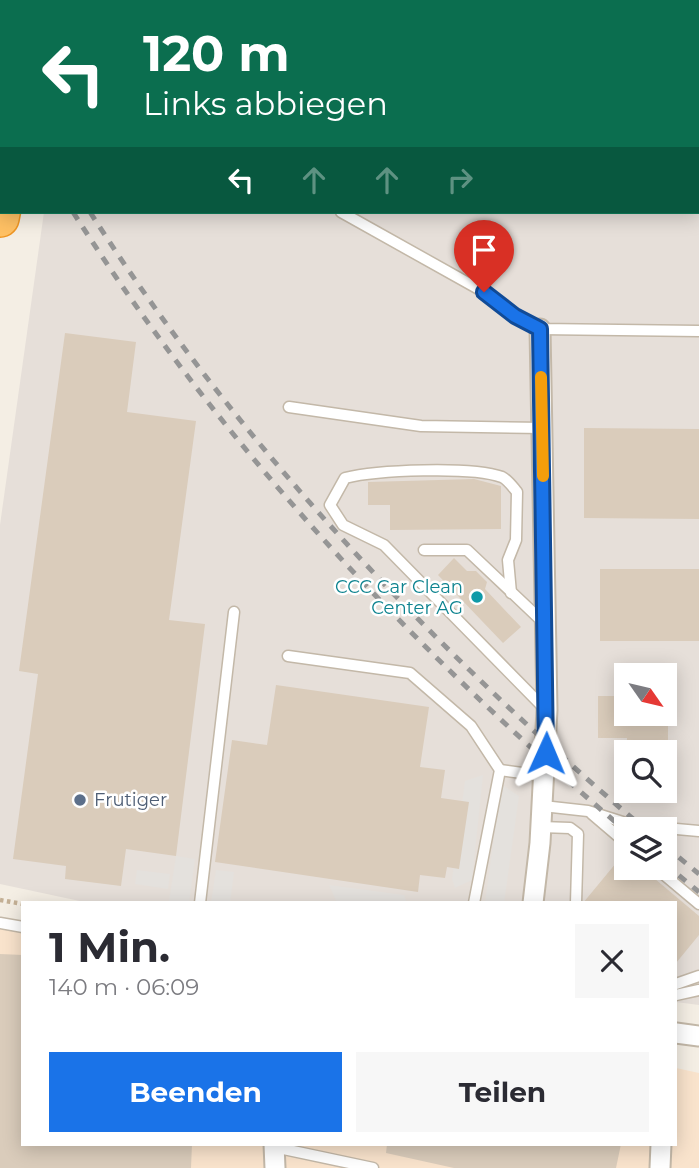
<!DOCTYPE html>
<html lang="de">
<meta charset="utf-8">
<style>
:root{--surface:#fff;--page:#f7f7f7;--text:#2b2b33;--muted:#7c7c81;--accent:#1a73e8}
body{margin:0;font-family:Montserrat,sans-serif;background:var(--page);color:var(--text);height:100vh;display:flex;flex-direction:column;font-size:26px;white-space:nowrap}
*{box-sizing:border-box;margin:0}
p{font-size:23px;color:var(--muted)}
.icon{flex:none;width:38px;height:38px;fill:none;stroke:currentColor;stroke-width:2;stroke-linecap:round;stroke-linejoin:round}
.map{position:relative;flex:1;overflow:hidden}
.sheet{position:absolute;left:21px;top:901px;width:656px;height:245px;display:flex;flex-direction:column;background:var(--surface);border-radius:0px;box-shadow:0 4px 18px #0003}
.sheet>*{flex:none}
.banner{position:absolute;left:0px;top:0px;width:700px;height:214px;box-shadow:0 4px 18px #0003;background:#0b6e4f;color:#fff;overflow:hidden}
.needle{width:46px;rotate:124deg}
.tools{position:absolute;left:614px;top:663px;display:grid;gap:14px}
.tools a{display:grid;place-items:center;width:63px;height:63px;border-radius:0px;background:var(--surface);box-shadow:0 4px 18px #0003;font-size:35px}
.pin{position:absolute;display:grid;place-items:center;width:60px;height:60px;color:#fff;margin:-72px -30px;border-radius:50% 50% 50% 0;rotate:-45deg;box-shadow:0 0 7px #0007}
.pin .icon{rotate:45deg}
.me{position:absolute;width:77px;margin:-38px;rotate:1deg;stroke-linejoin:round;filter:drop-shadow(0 0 5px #0008)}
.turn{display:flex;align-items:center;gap:24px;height:147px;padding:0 28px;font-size:32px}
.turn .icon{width:91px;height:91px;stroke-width:2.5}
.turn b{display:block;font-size:49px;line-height:60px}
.lanes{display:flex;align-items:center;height:66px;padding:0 28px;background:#0003;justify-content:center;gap:35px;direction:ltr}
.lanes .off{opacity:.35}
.round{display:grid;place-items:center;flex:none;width:74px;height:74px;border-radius:0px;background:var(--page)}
.summary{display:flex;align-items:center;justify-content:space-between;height:119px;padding:0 28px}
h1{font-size:42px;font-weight:700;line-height:52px}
.action{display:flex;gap:14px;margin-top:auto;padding:14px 28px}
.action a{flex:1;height:80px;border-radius:0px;background:var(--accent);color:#fff;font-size:28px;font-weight:700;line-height:80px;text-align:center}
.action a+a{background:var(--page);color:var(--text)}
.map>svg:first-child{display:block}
.commercial{fill:#f9e3cc}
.industrial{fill:#e6dfd9;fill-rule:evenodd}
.parking{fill:#e4e1dd}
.building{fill:#daccbb}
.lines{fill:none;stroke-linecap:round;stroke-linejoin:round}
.lane-casing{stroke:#c3b8a8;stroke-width:13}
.street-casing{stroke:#c3b8a8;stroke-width:23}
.highway-casing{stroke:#ef9623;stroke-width:40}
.path{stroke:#c4b095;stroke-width:4.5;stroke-dasharray:3.5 3.5;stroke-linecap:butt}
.lane{stroke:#fff;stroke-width:10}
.street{stroke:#fff;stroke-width:19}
.highway{stroke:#ffc164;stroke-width:37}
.rail{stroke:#959595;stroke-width:5;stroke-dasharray:9 9;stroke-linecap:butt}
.route-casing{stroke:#114b97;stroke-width:18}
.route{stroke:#1a73e8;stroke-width:12}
.slow{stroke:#f59e0b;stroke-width:12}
.culture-dot{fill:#0f9aa8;stroke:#fff;stroke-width:2.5}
.service-dot{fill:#5c6f8a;stroke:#fff;stroke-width:2.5}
.labels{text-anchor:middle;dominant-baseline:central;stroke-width:5;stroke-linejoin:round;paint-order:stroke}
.culture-label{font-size:18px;fill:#0d838f;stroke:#fff;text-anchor:end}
.service-label{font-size:18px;fill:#4e5e75;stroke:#fff;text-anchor:start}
</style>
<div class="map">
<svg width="699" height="1168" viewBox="0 0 699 1168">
<rect width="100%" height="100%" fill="#f4eee4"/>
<!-- commercial -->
<polygon class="commercial" points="0,925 23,930 23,1144 676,1144 676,1068 699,1073 699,1168 0,1168"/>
<!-- industrial -->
<path class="industrial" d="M78,0H699V1005L676,1002V903H89L0,884V525L44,212H698V2ZM626,676H665V714H626ZM626,752H665V791H626ZM626,830H665V868H626Z"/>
<!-- parking -->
<g class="parking">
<polygon points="483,775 472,880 455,888 452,879 465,781"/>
<polygon points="504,786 519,796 504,903 485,903 500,792"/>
<polygon points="176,856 195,859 189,903 169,901"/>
<polygon points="137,870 170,874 168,889 135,884"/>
<polygon points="216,870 234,872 230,903 211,903"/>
<polygon points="329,885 404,895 407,903 337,903"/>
</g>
<!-- building -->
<g class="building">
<polygon points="65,333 136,342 127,412 196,421 169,620 205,624 176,856 126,849 121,886 65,879 66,866 13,859 38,674 19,671"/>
<polygon points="584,428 699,429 699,519 584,518"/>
<polygon points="474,479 501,486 501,529 390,530 390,505 368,505 368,482"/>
<polygon points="454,558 467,571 476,571 487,582 485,589 521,627 503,643 438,575"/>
<rect x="600" y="569" width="99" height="72"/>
<polygon points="276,685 429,707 420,767 445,770 441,798 469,802 459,869 447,867 445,878 420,875 418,892 215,862 232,740 267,745"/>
<polygon points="598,696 626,696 626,714 668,714 668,752 627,752 627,738 598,738"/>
<polygon points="626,851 626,868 642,868 699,916 699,935 676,963 676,903 583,903"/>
<polygon points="0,954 23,955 23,1144 192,1144 191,1168 0,1168"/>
<polygon points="387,1144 621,1144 616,1168 454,1168 386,1153"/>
</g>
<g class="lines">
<!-- lane casing -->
<g class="lane-casing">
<g id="lane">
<polyline points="335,0 336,2"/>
<polyline points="426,2 426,0"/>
<polyline points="698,43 699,43"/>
<polyline points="341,212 484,292 515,316 540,329 699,331"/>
<polyline points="289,407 421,426 543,428"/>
<polyline points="424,550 467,550 543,622"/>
<path d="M511,593L508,560L516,540L517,492C512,486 508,480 502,477C471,466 376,470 345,478L330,505L343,525L384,545L546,710"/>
<polyline points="288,656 410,673 471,726 500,770 474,903"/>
<polyline points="500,770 544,776"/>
<polyline points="543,806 588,811 632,825 699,831"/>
<polyline points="592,814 626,843"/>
<polyline points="541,827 570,828 578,834 576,903"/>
<polyline points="656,868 699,904"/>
<polyline points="200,903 234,612"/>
<polyline points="0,923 23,927"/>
<polyline points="676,984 699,976"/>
<polyline points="676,995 699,990"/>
<polyline points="274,1147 373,1168"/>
</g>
</g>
<!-- street casing -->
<g class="street-casing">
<g id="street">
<polyline points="533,903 540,843 547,710 540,329"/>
<polyline points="676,1033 699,1036"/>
<polyline points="274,1144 275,1168"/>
<polyline points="660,1168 661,1144"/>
</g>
</g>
<!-- highway casing -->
<g class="highway-casing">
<g id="highway">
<polyline points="38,2 38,0"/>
<polyline points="0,218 2,208"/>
</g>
</g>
<!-- path -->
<polyline class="path" points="0,900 23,904"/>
<!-- lane -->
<use href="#lane" class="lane"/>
<!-- street -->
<use href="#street" class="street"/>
<!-- highway -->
<use href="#highway" class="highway"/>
<!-- rail -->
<g class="rail">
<polyline points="0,60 2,64"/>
<polyline points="0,89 2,92"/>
<path d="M73,212C223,448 414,651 626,831"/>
<path d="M90,212C241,448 433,649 646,830"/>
<polyline points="665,846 699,874"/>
<polyline points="665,864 699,892"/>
</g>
</g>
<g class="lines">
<!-- route casing -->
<g class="route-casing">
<polyline id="route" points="484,292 515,316 540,329 546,753"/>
</g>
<!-- route -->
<use href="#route" class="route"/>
<!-- slow -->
<polyline class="slow" points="541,377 543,476"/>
</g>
<!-- markers -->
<circle class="culture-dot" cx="477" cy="597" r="7"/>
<circle class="service-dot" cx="80" cy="800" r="7"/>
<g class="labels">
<!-- culture labels -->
<g class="culture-label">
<text x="463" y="587">CCC Car Clean<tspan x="463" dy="21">Center AG</tspan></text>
</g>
<!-- service labels -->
<g class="service-label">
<text x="94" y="800">Frutiger</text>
</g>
</g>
</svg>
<div class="tools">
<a><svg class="needle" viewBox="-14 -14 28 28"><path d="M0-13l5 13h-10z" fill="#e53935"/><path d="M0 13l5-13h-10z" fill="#7c7c81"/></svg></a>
<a><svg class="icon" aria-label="search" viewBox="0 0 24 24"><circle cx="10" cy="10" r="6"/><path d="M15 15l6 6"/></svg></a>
<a><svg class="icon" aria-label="layers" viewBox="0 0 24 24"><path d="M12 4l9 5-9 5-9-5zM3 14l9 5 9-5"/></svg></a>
</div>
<div class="pin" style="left:484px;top:292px;background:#d93025"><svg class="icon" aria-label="arrive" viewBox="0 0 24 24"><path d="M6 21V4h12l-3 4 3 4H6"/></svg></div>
<svg class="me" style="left:546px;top:753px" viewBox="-20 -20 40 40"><path d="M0-17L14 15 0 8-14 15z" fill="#1a73e8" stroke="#fff" stroke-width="4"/></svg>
<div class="banner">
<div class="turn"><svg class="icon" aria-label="left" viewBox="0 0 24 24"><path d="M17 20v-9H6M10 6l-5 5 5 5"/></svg><div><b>120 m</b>Links abbiegen</div></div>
<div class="lanes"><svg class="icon" aria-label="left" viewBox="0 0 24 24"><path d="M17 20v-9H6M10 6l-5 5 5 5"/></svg><svg class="icon off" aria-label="ahead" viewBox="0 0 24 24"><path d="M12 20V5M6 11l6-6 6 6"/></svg><svg class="icon off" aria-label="ahead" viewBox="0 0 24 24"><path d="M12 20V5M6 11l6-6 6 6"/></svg><svg class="icon off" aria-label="right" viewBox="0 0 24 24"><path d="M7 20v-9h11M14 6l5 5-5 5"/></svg></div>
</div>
<section class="sheet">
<div class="summary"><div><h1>1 Min.</h1><p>140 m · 06:09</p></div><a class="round"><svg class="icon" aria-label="close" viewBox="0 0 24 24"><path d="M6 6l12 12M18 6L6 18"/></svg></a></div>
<div class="action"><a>Beenden</a><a>Teilen</a></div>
</section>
</div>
